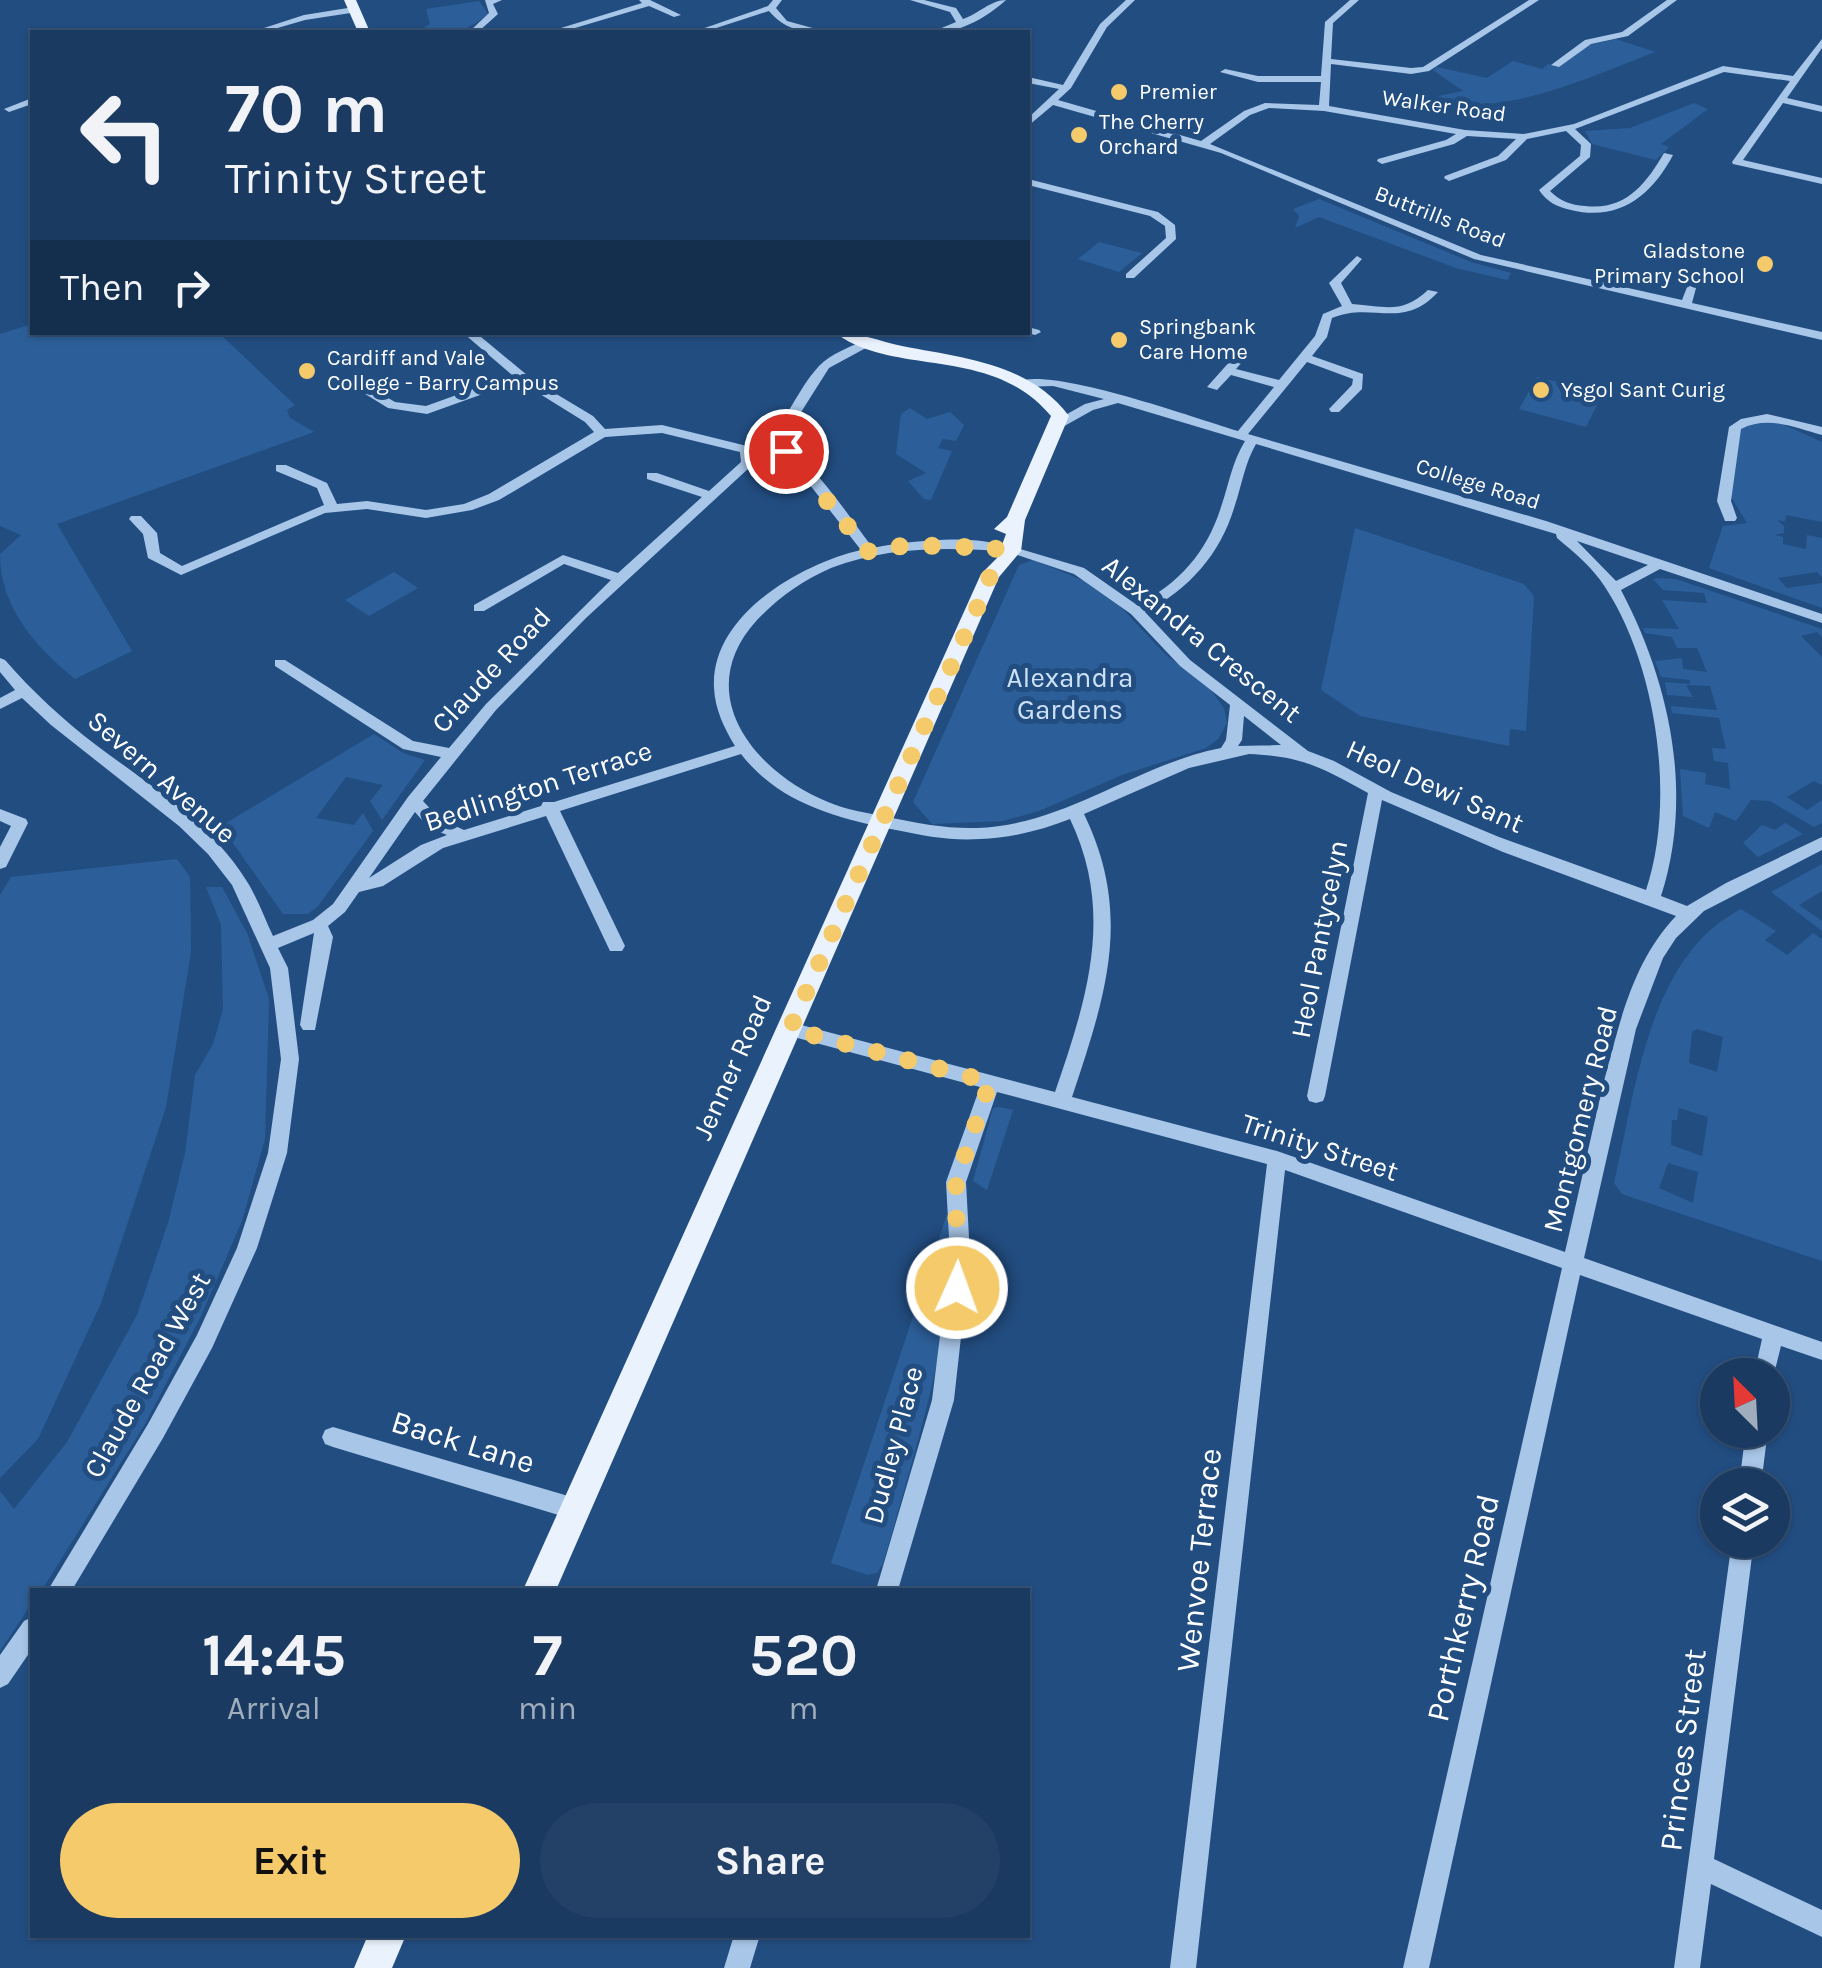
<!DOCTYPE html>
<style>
:root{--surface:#1a3a61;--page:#234167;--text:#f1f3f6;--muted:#9fadbd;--line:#385476;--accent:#f4ca6a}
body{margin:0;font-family:Karla,sans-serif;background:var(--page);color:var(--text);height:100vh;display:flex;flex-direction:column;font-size:38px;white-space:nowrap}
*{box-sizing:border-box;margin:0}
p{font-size:32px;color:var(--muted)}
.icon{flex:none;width:55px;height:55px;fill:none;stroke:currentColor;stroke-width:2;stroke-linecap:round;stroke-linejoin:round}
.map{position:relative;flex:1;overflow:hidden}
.panel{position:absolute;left:30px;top:1588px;width:1000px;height:350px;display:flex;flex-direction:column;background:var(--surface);border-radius:0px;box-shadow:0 2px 8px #0004,0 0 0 2px var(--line)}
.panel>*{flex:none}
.banner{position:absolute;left:30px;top:30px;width:1000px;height:305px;border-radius:0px;box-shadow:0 2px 8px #0004,0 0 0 2px var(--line);background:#1a3a61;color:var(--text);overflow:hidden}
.needle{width:65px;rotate:336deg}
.controls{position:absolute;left:1700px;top:1358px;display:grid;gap:20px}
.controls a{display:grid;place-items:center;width:90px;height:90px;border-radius:50%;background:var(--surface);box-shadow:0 2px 8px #0004,0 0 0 2px var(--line);font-size:50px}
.pin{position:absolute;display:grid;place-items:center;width:85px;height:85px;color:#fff;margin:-42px;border:5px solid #fff;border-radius:50%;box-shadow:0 2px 10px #0007}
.me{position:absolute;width:110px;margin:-55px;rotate:2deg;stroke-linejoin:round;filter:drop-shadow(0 0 8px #0008)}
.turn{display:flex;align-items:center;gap:35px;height:210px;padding:0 30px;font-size:45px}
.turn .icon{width:130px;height:130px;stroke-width:2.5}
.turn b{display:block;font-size:70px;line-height:85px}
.then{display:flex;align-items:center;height:95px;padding:0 30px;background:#0003;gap:20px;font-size:38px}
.eta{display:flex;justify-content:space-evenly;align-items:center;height:170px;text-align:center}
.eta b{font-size:60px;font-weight:700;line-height:70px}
.action{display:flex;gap:20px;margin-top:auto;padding:20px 30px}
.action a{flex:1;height:115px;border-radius:60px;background:var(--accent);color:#111;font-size:40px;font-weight:700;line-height:115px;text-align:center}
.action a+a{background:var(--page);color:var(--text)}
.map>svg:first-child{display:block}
.green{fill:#2c5f99;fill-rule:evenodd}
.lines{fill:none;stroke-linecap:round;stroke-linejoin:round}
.minor{fill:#a8c6e8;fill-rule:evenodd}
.major{fill:#eaf2fd;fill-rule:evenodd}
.route{stroke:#f4ca6a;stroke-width:18;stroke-dasharray:0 32.4}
.poi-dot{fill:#f4ca6a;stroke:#224d81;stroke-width:4}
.labels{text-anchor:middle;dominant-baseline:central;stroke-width:10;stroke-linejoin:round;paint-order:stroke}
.far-poi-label{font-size:22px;fill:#fff;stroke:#224d81;text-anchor:start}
.far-street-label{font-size:22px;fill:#fff;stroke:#224d81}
.street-label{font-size:28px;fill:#fff;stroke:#224d81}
.park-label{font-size:28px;fill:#cce0f6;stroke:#224d81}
.near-street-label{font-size:32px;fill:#fff;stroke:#224d81}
</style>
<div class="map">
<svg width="1822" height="1968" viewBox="0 0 1822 1968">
<rect width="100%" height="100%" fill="#224d81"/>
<!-- green -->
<g class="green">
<path d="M479,1L488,14C470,29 446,42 424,27L430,24L426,9Z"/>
<path d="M1616,39L1655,52C1582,80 1515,113 1436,103L1438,96L1463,91L1433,70L1437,67L1487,78L1513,61L1542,69L1548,64L1558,67L1588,45Z"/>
<polygon points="1694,103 1708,109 1661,144 1669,147 1656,160 1592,144 1585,131 1630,128"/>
<polygon points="1319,199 1471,262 1511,273 1507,280 1456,268 1319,217 1295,228 1299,216 1293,209"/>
<polygon points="1099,242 1142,253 1119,272 1078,259"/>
<path d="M32,324V332L219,333L295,405L287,410L290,418L314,432L57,524L132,651L75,679C36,647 0,608 0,554L21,535L0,526V334Z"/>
<polygon points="1537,377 1603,393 1586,427 1519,409"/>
<polygon points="910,408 927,419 950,412 964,425 956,441 943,439 938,448 952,451 931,500 924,499 908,481 926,473 896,454 901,414"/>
<polygon points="1750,422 1778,422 1822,442 1822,522 1786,515 1785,521 1777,520 1784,526 1784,533 1775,535 1783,537 1783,544 1806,549 1807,535 1822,538 1822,577 1817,572 1778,578 1787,588 1822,583 1822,608 1709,568 1723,526 1747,523 1728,492 1740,429"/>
<polygon points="1355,528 1524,584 1534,596 1526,731 1510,729 1509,746 1360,716 1321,690"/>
<polygon points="1033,560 1092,584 1115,601 1166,655 1210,689 1224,708 1227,723 1218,739 1206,748 1122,775 1039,811 1003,821 932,824 913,802 1019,565"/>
<polygon points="394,572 418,588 369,616 345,600"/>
<polygon points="1658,578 1676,579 1822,629 1822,637 1817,632 1801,636 1822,657 1822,785 1814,781 1787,797 1807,810 1822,800 1822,823 1814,827 1770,801 1751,800 1736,821 1715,812 1709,828 1683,816 1680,769 1706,773 1705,784 1730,789 1728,763 1714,761 1712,748 1726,749 1719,718 1672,713 1671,706 1717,710 1710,686 1686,685 1693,697 1667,695 1665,682 1690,684 1690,680 1661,677 1655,661 1682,658 1683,669 1707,672 1697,648 1677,648 1672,637 1645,633 1643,628 1679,629 1662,600 1707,603 1704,593 1663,590 1653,579"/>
<polygon points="374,734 403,753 425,760 382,820 370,801 383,785 346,777 316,818 354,825 363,813 373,831 318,906 308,914 283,914 221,826"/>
<polygon points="1785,823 1803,834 1758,857 1743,843 1762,825 1775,830"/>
<polygon points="177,859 190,877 191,952 166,1107 101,1303 38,1439 0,1478 0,895 11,877"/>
<polygon points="1822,864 1822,891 1799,905 1822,921 1822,931 1771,892"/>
<polygon points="206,887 222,887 247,933 269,999 265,1139 242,1221 201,1316 145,1424 42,1590 32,1590 32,1603 0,1651 0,1491 14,1509 67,1442 137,1315 168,1223 185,1153 195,1075 213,1044 223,1009 221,925"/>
<path d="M1741,909L1776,931L1765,940L1787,955L1813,933L1822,939V1261L1622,1194L1614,1183C1636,1090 1648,957 1741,909ZM1697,1029L1723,1037L1717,1072L1689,1063L1692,1032ZM1679,1108L1708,1117L1702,1156L1671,1145L1672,1120H1677ZM1668,1163L1698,1172L1693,1203L1659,1188Z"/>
<polygon points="999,1107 1013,1110 987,1190 973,1181 993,1108"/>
<path d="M947,1214C975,1265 901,1500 883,1564L877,1573L868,1575L831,1563Z"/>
</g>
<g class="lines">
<!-- minor -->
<g class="minor">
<polygon points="485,0 502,0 493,4 498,14 478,32 469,32 489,13"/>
<polygon points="639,0 650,0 681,15 674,17 649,6 565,31 561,28 642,3"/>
<path d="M773,0H782L776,8L787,21L827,32C804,33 785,30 769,11L704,32H693L768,6Z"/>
<path d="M910,0H924L956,8L963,19C978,14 991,0 1006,0C986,18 958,34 932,32L956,22L950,12Z"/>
<path d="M1126,0H1135L1107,27L1071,88L1058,100L1201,141L1244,111L1265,103L1319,105L1321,82H1258L1220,72L1225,69L1258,76H1321L1325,22L1350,0H1359L1333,23L1331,59L1411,68L1423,67L1529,0H1539L1429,71L1411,74L1331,64L1329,106L1465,130L1524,134L1574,124L1723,66L1793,76L1822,39V48L1787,98L1822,106V112L1783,103L1743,160L1822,178V184L1733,164L1732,162L1790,81L1724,72L1575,129L1591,144L1590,157L1550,191C1560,201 1571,205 1585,206C1625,211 1646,184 1664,153L1673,155C1652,195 1619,222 1571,210C1557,207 1547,202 1539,190L1580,156L1581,145L1566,131L1527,139L1506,160L1449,181L1444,178L1445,176L1498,156L1516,139L1467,136L1454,144L1382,164L1377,161L1378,159L1446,140L1456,134L1324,111L1269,108L1250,115L1210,144L1481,255L1682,300L1691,277H1699L1692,303L1822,332V340L1474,259L1221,153L1053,105L1028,126V118L1059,89L1028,83V77L1063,85L1100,24Z"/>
<polygon points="1667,0 1677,0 1628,36 1591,44 1559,67 1551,65 1585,40 1622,32"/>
<polygon points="354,7 357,12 305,20 264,32 252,32 304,15"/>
<polygon points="32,98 32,104 9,112 4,109"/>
<polygon points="1028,179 1158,212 1175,225 1176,239 1134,278 1126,278 1126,274 1166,238 1165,226 1150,216 1028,185"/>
<path d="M1357,256L1362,259L1341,283L1352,304C1385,306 1401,315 1428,290L1438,292C1402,331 1372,301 1332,318L1327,337L1312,356L1363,374L1362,389L1339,412H1331L1329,409L1352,385L1353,379L1307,362L1248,434L1546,521L1822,614V623L1660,569L1621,590C1670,683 1694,794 1661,896L1687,906L1726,883L1822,837V850L1704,911L1676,938L1663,958L1636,1029L1584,1258L1822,1342V1360L1781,1346L1772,1382V1375H1754L1762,1339L1580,1275L1429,1968H1403L1562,1268L1285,1170L1196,1968H1170L1267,1164L997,1092L966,1182L970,1256L954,1400L898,1590H876L932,1400L950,1256L946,1182L980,1087L790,1036L784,1034L781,1029L784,1024L790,1022L1055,1092C1087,999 1115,913 1070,819C1042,830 1011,838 980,839C952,841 924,836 896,830C837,818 780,804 741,754L560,811L625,946L622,951H610L546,816L443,848L383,886L359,892L345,912L328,926L333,937L315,1030H303L300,1025L314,933L278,948L288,968L299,1059L287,1153L257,1248L212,1348L163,1438L72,1590H48L148,1424L197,1335L237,1248L268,1153L281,1059L270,968L232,885L208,854L179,826L51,725L22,698L0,709V698L15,690L0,672V658L5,660C33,692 62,719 96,745C148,784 211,823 246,880C257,897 264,917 273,936L313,920L333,904L408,797L441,757L403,749L275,666V660H285L413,741L449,748L486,704L611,580L564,564L484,611H474V605L563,555L618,573L702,497L647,479V473H657L709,491L741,462L740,452L662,433L605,437L499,500L472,510L426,518L367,509L325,513L181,575L148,558L143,534L129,519L131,516H141L157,533L160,553L182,566L324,505L317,488L276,471V465H286L327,483L337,504L367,501L426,510L464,504L489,494L594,432L585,422L519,381L427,414L388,408L344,381L354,378L395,402L426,406L512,375L462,332H475L533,380L593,416L605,429L662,425L747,446C791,426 790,398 819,366C830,354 852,346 867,339H875V343L829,368L791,428L774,442C810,454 848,516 873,548C901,542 979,533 1003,547L996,551C940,547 884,548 831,568C803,580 778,598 757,620C690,693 754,772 828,802C847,810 867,813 887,817C917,823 947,829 977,828C1066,825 1135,765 1221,748L1226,740L1230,705L1180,666L1131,614L1074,574L1003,550L1010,546L1084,568L1137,605C1179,584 1207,552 1221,507C1229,484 1232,462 1245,441L1118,403L1093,410L1059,429H1051V423L1085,404L1104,399L1053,386L1020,387L1014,383C1047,364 1196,419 1238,431L1274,387L1231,375L1217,390L1207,387L1240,350L1244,349L1250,353L1236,369L1279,380L1315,336L1323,314L1342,306L1329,283ZM1256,444L1556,534L1557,538C1575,553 1593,568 1605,587C1657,666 1676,801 1646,890L1499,837L1391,792L1334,761L1308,751L1190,660L1145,612C1190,589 1221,553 1235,505C1242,484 1245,463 1256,444ZM760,449H771L778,453V460L763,464L754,460L752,453ZM789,463L806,480L861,550C800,564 710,616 714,688C715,709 724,728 735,746L554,802H543L541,806L464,830L440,819L423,801L496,710L586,618L749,468L769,472ZM1577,541L1648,565L1616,581ZM1244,716L1281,745L1238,746L1242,740ZM1249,754C1302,756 1323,768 1368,793L1307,1096L1309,1101L1316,1103L1323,1101L1325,1096L1382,800L1503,852L1676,916C1632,962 1619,1025 1603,1085C1590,1140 1578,1196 1565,1252L1277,1151L1072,1097C1106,995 1133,915 1084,814L1189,768ZM415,812L428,827L447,835L421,845L369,878Z"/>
<polygon points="1028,327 1039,330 1041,332 1035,335 1024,332 1028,332"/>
<path d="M1767,414L1822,427V435C1795,428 1768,415 1741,429L1731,501L1737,518L1735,521H1725L1717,501L1729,427L1741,419Z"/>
<polygon points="0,809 26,819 28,823 6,867 0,869 0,847 11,826 0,821"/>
<polygon points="333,1427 575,1498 583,1501 586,1509 583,1517 575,1520 333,1447 325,1444 322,1437 325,1430"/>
<polygon points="1746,1430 1768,1430 1761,1485 1739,1485"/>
<polygon points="1732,1540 1754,1540 1714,1859 1822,1910 1822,1937 1711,1884 1700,1968 1674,1968"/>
<polygon points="32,1617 32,1649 8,1684 0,1688 0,1655 24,1621"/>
<polygon points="734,1935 760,1935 750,1968 724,1968"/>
</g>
<!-- major -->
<g class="major">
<polygon points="344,0 356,0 370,32 358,32"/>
<path d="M834,332C859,332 878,341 902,346C963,358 1029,363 1069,416L1025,520L1021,551L999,577L556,1590H523L981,574L997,558L1006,534L994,529L1007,517L1051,416C991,344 894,378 834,332Z"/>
<polygon points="368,1935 406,1935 392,1968 354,1968"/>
</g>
</g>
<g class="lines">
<!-- route -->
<polyline class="route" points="786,451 869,552 907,545 996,548 987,568 991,574 977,608 790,1029 990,1082 956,1182 957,1288"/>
</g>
<!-- markers -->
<g class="poi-dot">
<circle cx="1119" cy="92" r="10"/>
<circle cx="1079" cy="135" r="10"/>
<circle cx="1765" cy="264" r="10"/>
<circle cx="1119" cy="340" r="10"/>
<circle cx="307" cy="371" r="10"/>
<circle cx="1541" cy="390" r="10"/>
</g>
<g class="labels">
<!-- far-poi labels -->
<g class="far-poi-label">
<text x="1139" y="92">Premier</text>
<text x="1099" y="122">The Cherry<tspan x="1099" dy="25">Orchard</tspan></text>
<text x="1745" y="251" text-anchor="end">Gladstone<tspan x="1745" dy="25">Primary School</tspan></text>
<text x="1139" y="327">Springbank<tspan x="1139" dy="25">Care Home</tspan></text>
<text x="327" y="358">Cardiff and Vale<tspan x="327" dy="25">College - Barry Campus</tspan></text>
<text x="1561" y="390">Ysgol Sant Curig</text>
</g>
<!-- far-street labels -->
<g class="far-street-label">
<text transform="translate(1444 106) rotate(8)">Walker Road</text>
<text transform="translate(1440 217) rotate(21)">Buttrills Road</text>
<text transform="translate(1478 484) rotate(17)">College Road</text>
</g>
<!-- street labels -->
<g class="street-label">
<text transform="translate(1202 639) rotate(39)">Alexandra Crescent</text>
<text transform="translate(491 670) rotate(-47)">Claude Road</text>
<text transform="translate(162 777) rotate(41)">Severn Avenue</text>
<text transform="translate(538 786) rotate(-18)">Bedlington Terrace</text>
<text transform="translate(1435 786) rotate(24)">Heol Dewi Sant</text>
<text transform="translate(1319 939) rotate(-79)">Heol Pantycelyn</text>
<text transform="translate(732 1067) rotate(-66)">Jenner Road</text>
<text transform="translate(1580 1119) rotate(-76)">Montgomery Road</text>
<text transform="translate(1320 1147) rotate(18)">Trinity Street</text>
<text transform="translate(147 1375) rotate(-61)">Claude Road West</text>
<text transform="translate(893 1445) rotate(-75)">Dudley Place</text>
</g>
<!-- park labels -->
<g class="park-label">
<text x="1070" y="677">Alexandra<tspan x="1070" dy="32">Gardens</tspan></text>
</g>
<!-- near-street labels -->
<g class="near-street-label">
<text transform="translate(463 1442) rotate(17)">Back Lane</text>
<text transform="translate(1199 1560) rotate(-84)">Wenvoe Terrace</text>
<text transform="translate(1463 1608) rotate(-77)">Porthkerry Road</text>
<text transform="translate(1683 1750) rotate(-83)">Princes Street</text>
</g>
</g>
</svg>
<div class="controls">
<a><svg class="needle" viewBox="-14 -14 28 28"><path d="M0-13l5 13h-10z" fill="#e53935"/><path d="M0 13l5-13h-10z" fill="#9fadbd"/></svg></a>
<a><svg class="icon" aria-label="layers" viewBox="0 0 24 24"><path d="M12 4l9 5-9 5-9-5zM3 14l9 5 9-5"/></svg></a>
</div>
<div class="pin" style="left:786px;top:451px;background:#d93025"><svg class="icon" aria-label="arrive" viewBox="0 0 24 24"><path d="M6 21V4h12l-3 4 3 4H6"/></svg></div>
<svg class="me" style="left:957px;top:1288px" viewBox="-20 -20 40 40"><circle r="17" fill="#f4ca6a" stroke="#fff" stroke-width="3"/><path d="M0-11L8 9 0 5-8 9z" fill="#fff"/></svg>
<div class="banner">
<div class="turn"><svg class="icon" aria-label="left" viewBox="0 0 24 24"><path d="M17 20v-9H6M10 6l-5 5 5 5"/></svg><div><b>70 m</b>Trinity Street</div></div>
<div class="then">Then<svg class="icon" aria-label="right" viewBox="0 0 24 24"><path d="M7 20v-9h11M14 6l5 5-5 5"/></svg></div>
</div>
<section class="panel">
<div class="eta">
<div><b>14:45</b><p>Arrival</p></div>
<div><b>7</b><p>min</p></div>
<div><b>520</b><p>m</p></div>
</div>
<div class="action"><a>Exit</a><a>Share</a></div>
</section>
</div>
